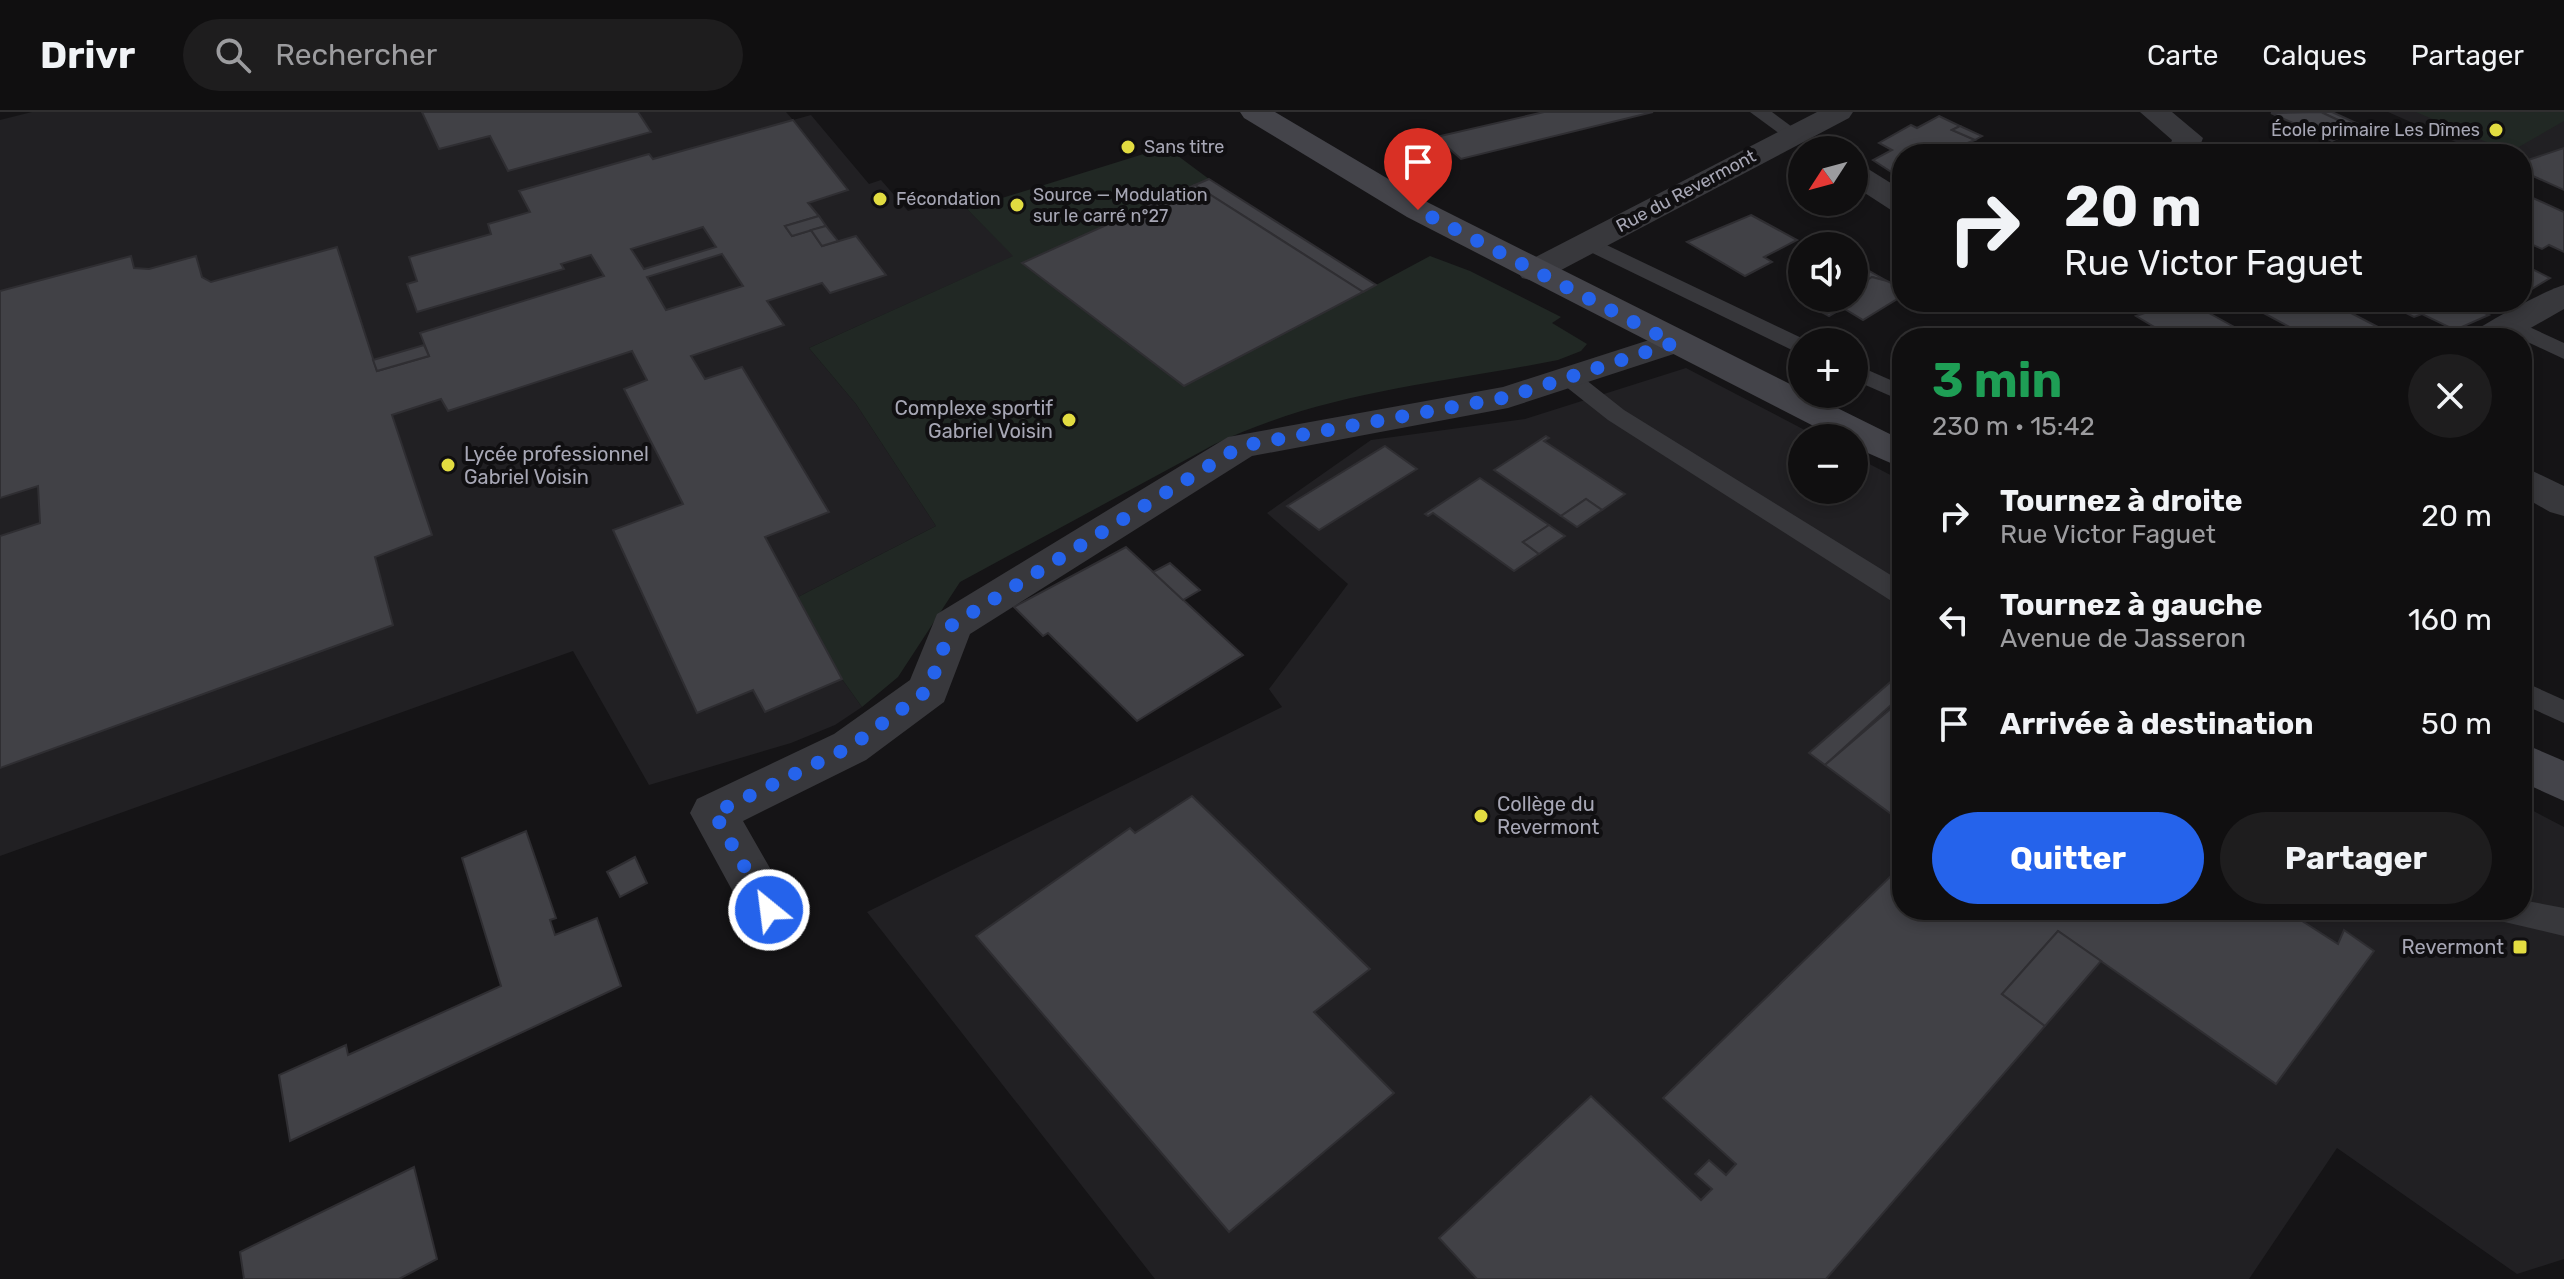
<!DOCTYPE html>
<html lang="fr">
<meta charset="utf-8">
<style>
:root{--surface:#100f10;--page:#1e1d1e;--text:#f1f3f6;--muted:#9c9c9f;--line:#302f30;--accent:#2563eb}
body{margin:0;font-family:Rubik,sans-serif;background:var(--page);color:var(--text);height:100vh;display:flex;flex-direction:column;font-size:30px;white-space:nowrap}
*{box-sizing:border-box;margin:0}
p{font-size:26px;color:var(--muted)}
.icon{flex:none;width:44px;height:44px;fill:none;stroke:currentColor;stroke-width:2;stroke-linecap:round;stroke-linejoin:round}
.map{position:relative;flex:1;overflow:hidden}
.details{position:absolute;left:1892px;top:216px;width:640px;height:592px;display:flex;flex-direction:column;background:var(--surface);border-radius:32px;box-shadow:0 4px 12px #0003,0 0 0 2px var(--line)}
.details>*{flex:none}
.banner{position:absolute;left:1892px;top:32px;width:640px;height:168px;border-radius:32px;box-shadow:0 4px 12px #0003,0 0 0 2px var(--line);background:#100f10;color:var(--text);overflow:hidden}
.needle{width:52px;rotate:234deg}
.fabs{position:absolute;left:1788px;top:24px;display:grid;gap:16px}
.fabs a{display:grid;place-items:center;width:80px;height:80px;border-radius:50%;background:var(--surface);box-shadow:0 4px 12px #0003,0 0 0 2px var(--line);font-size:40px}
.pin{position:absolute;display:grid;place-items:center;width:68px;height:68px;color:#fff;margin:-82px -34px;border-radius:50% 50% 50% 0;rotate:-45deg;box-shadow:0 0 8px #0007}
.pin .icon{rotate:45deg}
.me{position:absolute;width:88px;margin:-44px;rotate:331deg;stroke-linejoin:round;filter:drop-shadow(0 0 6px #0008)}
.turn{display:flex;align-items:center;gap:28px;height:168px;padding:0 40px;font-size:36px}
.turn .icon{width:104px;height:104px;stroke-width:2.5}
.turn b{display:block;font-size:56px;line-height:68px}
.round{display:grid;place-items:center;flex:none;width:84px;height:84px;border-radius:42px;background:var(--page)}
.overview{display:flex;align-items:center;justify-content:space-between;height:136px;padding:0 40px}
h1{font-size:48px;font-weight:700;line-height:60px;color:#1e9e55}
.primary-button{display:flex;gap:16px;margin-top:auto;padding:16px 40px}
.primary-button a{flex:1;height:92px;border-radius:48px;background:var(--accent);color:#fff;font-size:32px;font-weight:700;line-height:92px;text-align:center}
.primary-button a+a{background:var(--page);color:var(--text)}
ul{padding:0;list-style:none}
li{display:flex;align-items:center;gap:24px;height:104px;padding:0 40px}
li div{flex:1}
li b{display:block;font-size:30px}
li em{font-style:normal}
header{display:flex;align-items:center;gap:48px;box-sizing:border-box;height:112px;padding:0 40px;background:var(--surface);border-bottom:2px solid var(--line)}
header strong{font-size:38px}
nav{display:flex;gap:44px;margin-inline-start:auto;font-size:28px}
.search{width:560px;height:72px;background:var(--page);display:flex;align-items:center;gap:20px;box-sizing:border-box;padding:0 28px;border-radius:44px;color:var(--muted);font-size:30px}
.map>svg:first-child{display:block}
.built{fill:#212023}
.green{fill:#212824}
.building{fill:#414146;stroke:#2f2e32;stroke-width:2;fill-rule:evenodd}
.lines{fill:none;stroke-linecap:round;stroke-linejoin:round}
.lane{fill:#38383c;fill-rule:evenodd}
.street{fill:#38383c;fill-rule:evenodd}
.secondary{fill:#44444a;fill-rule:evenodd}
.route{stroke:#2563eb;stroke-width:14;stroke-dasharray:0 25.2}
.poi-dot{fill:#e2dc41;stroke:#100f11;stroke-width:3}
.labels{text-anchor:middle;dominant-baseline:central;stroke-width:8;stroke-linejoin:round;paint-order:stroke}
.far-poi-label{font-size:18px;fill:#a7a7b5;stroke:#100f11;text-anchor:start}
.far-street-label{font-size:18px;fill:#a7a7b5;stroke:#100f11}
.poi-label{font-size:20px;fill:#a7a7b5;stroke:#100f11;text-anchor:end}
</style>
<header>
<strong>Drivr</strong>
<div class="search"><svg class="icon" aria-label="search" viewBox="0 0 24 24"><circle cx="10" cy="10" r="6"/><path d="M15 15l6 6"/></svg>Rechercher</div>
<nav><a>Carte</a><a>Calques</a><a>Partager</a></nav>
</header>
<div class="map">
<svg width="2564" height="1167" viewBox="0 0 2564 1167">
<rect width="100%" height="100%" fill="#151416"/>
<!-- built -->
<g class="built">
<polygon points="32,0 786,0 793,8 811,3 869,72 881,68 908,99 955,85 1014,144 809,236 856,292 936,414 798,485 842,567 862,595 835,613 791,631 649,673 573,539 0,744 0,8"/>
<polygon points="2388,0 2564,0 2564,36 2522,50 2522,42 2483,42"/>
<polygon points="1686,256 1820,326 1802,326 1802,378 1854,378 1854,344 1902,369 1902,798 2522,798 2522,693 2564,715 2564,1147 2517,1162 2337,1036 2249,1167 1155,1167 867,800 1282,595 1269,577 1348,472 1267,401 1371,328 1525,307"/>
</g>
<!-- green -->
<g class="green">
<polygon points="2416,0 2564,0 2564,9 2510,40"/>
<path d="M1166,35L1209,67L1376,173L1430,144L1470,159L1561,205L1552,211L1587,232L1581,239L1558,248C1438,272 1327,279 1215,332L960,470L898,565L862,595L842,567L798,485L936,414L856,292L809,236L1013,144L967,97Z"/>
</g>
<!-- building -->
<g class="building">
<polygon points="422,0 638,0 651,20 508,59 490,24 439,37"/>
<polygon points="1544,0 1653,0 1461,47 1436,25"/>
<polygon points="2321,0 2332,0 2363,14 2357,17"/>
<polygon points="2321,0 2357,17 2332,29 2271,1"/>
<polygon points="1939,4 1960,14 1952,18 1975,28 1940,42 1902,42 1902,67 1873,48 1892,38 1879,31 1911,13 1917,16"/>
<path d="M793,8L848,78L808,91L819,104L785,114L792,124L811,118L822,134L856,124L886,163L830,181L822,171L767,189L784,213L691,244L705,267L742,255L829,400L765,425L842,567L765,600L753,578L697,601L613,418L683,392L624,277L647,268L632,239L448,299L441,287L392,303L432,423L375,445L393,513L0,656V424L40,411L38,374L0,386V179L131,144L134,156L149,157L196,144L202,165L211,170L337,135L377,259L429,244L420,221L604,164L591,143L561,152L564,157L417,200L407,172L417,169L409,145L491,122L488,112L530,100L519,79L649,42L653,47ZM703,115L716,135L644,157L631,137ZM722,142L743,174L666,198L647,165Z"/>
<polygon points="1960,14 1982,24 1975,28 1952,18"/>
<polygon points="2564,36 2564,78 2522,59 2522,50"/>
<polygon points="1209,67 1376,173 1363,180 1195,73"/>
<polygon points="1195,73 1363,180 1184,274 1022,151"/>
<polygon points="2522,81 2564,100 2564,140 2549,133 2542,137 2522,128"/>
<polygon points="1751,103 1797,128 1764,145 1772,150 1745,164 1687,130"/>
<polygon points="819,104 826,114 792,124 785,114"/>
<polygon points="826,114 838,129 822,134 811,118"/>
<polygon points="1854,152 1855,151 1887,169 1872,165 1867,168 1854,160"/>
<polygon points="2522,152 2550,166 2522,183"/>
<polygon points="1854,160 1867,168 1872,165 1887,169 1898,174 1902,184 1863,208 1843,196 1829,204 1797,186 1802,183 1802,186 1854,186"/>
<polygon points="2176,190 2189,190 2254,226 2173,226 2136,204"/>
<polygon points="2243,190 2330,190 2399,226 2310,226"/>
<polygon points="2384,190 2462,190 2489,203 2455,218 2422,202 2414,205"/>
<polygon points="424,233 429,244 377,259 373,248"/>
<polygon points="1546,324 1549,326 1544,329 1625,382 1602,398 1586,387 1561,404 1494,358"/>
<polygon points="1385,334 1417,357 1319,418 1287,394"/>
<polygon points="1480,366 1549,413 1523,430 1539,442 1514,459 1433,401 1428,404 1425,402"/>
<polygon points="1586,387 1602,398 1577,415 1561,404"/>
<polygon points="1549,413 1565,424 1539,442 1523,430"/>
<polygon points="1126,435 1243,543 1137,609 1048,521 1043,524 1014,495"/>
<polygon points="1170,451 1200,478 1183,488 1153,460"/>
<polygon points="1902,560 1902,583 1825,653 1809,641"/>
<polygon points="1902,587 1902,710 1825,653"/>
<polygon points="1192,684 1370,857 1314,900 1394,981 1229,1120 976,824 1130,716 1135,721"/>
<polygon points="526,719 556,806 550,808 555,823 597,806 621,874 290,1029 279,963 346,933 348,943 501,874 462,746"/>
<polygon points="635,745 647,771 620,785 607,760"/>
<polygon points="1895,760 1902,765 1902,798 2285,798 2338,832 2344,818 2374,839 2276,972 2058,819 2002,882 2045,914 1826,1167 1477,1167 1439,1126 1591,984 1701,1088 1712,1077 1695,1062 1709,1048 1726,1063 1736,1052 1663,986"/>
<polygon points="2058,819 2101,849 2045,914 2002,882"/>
<polygon points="414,1055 437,1147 399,1167 244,1167 240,1140"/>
</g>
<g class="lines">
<!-- lane -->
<g class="lane">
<polygon points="1750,0 1772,0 1803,23 1794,29 1787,27"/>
<polygon points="1587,125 1594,127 1810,230 1802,230 1802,241 1794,239 1580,135 1577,131 1580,127"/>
<polygon points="2512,207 2564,231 2564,247 2504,219 2501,214 2504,209"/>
<polygon points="1854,252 1902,273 1902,289 1854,268"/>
<polygon points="1568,258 1576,260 1624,298 1902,470 1902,492 1893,490 1608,308 1560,270 1557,265 1560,260"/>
<polygon points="2522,569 2564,588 2564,611 2522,592"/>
<polygon points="2522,788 2564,796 2564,824 2496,808 2491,798 2522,798"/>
</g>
<!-- street -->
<g class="street">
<polygon points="1817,0 1853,0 1849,6 1546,166 1534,169 1522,166 1517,159 1522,152"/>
<polygon points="2140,0 2172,0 2203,26 2197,42 2167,42 2172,28"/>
<polygon points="1854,52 1865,55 1902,78 1902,100 1891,98 1854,74"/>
<path d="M2564,173V197L2513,226H2466C2472,217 2550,176 2564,173Z"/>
<polygon points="1674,220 1686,224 1691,231 1686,238 1508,296 1252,344 970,522 944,590 866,648 743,709 794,798 787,813 769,819 751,813 690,701 697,687 834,622 910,568 937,502 1228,325 1503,275"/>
<polygon points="2522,354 2564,374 2564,404 2550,400 2522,384"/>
</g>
<!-- secondary -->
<g class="secondary">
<polygon points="1240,0 1275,0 1429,91 1802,278 1802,282 1809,282 1902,328 1902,356 1854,335 1854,326 1837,326 1407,105 1244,6"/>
<polygon points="2522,631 2564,649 2564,689 2522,670"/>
</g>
</g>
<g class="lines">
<!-- route -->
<polyline class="route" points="769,798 714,701 850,635 928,578 952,513 1241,334 1508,285 1674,231 1418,98"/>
</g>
<!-- markers -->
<g class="poi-dot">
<circle cx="2496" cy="18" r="8"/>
<circle cx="1128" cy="35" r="8"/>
<circle cx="880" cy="87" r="8"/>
<circle cx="1017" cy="93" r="8"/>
<circle cx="1069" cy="308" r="8"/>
<circle cx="448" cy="353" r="8"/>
<circle cx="1481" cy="704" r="8"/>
<rect x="2512" y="827" width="16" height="16" rx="4"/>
</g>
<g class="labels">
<!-- far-poi labels -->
<g class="far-poi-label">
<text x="2480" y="18" text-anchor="end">École primaire Les Dîmes</text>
<text x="1144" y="35">Sans titre</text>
<text x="1033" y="83">Source — Modulation<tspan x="1033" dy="21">sur le carré n°27</tspan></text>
<text x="896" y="87">Fécondation</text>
</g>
<!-- far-street labels -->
<g class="far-street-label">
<text transform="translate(1686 79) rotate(-28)">Rue du Revermont</text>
</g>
<!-- poi labels -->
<g class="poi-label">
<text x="1053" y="296">Complexe sportif<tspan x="1053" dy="23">Gabriel Voisin</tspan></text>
<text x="464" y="342" text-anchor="start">Lycée professionnel<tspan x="464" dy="23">Gabriel Voisin</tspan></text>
<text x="1497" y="692" text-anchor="start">Collège du<tspan x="1497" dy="23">Revermont</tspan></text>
<text x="2504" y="835">Revermont</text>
</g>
</g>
</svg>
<div class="fabs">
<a><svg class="needle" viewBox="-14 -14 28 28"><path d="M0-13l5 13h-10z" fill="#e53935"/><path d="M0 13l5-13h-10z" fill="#9c9c9f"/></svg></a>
<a><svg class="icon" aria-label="sound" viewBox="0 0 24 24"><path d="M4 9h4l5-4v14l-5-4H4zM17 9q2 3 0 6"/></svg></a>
<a>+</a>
<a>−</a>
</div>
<div class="pin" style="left:1418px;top:98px;background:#d93025"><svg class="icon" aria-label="arrive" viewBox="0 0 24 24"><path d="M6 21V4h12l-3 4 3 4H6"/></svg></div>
<svg class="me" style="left:769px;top:798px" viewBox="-20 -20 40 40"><circle r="17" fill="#2563eb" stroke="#fff" stroke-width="3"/><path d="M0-11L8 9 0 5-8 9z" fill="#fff"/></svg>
<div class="banner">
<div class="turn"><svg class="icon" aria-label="right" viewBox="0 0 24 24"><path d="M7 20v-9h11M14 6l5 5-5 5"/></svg><div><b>20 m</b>Rue Victor Faguet</div></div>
</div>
<section class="details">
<div class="overview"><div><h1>3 min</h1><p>230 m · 15:42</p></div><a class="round"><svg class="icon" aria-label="close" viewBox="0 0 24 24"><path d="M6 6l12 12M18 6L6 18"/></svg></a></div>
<ul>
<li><svg class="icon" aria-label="right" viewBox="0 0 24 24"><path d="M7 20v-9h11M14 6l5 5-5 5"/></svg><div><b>Tournez à droite</b><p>Rue Victor Faguet</p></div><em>20 m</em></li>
<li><svg class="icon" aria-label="left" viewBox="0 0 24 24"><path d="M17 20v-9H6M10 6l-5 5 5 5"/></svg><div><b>Tournez à gauche</b><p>Avenue de Jasseron</p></div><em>160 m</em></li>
<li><svg class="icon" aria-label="arrive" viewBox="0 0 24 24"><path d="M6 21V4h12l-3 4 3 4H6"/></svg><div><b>Arrivée à destination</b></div><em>50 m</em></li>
</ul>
<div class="primary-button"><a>Quitter</a><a>Partager</a></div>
</section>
</div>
